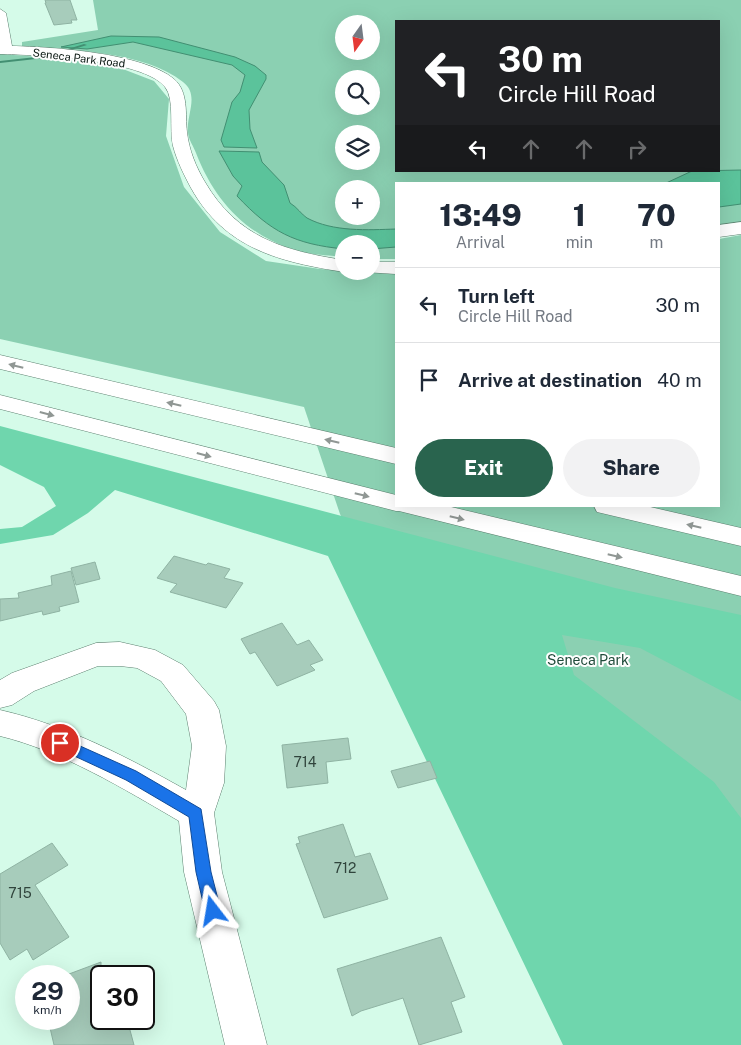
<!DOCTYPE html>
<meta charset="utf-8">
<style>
:root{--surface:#fff;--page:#f2f2f3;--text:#1f2937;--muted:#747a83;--line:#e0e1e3;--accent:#29644e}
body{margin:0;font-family:"Public Sans",sans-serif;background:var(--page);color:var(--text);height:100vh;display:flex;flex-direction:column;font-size:19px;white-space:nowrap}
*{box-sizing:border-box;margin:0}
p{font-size:16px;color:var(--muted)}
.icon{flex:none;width:28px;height:28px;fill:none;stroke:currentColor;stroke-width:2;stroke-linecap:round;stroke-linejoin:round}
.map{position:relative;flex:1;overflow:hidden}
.details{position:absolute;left:395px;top:182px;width:325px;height:325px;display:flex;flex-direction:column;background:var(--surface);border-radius:0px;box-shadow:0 5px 20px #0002}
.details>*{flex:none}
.top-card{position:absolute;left:395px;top:20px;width:325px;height:152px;border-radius:0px;box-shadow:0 5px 20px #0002;background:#202124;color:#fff;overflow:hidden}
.needle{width:32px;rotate:194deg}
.buttons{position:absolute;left:335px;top:15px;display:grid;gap:10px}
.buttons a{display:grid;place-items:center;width:45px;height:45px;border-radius:50%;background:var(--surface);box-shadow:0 5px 20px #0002;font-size:25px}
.speed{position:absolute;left:15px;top:965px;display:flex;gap:10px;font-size:25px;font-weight:700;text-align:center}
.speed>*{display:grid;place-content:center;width:65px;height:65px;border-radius:50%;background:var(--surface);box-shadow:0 5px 20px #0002;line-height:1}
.speed small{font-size:12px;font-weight:400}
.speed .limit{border:2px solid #111;border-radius:8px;background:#fff;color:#111}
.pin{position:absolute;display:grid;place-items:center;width:42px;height:42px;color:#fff;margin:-21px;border:2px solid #fff;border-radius:50%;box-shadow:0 1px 5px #0007}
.me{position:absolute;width:55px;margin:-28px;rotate:346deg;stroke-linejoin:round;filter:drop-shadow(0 0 4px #0008)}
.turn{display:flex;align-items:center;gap:18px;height:105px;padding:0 20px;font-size:22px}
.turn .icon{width:65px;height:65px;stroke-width:2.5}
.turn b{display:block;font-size:35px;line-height:42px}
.lanes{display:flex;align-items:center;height:48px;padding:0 20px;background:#0003;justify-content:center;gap:25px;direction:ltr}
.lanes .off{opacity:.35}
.eta{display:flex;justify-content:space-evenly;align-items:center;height:85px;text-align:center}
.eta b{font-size:30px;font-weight:800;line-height:35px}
.action{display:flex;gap:10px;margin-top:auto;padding:10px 20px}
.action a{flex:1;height:58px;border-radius:30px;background:var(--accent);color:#fff;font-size:20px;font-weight:800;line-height:58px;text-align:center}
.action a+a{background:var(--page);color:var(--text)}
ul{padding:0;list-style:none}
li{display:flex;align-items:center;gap:15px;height:75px;padding:0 20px;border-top:1px solid var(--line)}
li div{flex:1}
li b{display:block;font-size:19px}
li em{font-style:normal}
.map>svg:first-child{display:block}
.green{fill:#8bd0b2;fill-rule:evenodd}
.forest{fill:#6fd6ad}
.water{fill:#5bc39b;stroke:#428f72}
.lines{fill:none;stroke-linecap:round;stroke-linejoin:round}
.stream{fill:#428f72;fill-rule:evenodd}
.building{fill:#a7ccbb;stroke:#8fb3a3}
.minor-casing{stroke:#5d8070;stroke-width:1}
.highway-casing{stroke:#5d8070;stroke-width:1}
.minor{fill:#fff;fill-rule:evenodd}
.highway{fill:#fff;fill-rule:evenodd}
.oneway{fill:#909794}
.route{fill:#1a73e8;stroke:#114b97}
.labels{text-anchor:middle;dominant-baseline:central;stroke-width:4;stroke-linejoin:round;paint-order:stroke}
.far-street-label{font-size:11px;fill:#091711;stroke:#fefefe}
.park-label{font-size:14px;fill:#204c3b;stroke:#fefefe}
.near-number-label{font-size:14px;fill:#30443c}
</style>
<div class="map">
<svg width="741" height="1045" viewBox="0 0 741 1045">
<rect width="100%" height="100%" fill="#d5fbe9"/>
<!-- green -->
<g class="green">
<path d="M93,0H741V223L719,227V184H396V259H371V244H344V257C327,255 307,255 291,249C243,232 214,199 196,153C194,147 188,139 188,132C186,115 200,95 183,82C144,51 69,50 22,46V42L98,30ZM396,21H719V171H396ZM344,24H371V51H344ZM344,79H371V106H344ZM344,134H371V161H344ZM344,189H371V216H344Z"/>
<polygon points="0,54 54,58 115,66 154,81 169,99 166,136 184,187 220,232 266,261 320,269 396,274 396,506 719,506 719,239 741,235 741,1045 613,1045 340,514 304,407 0,339"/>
</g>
<!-- forest -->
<polygon class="forest" points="0,426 615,588 741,615 741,701 640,648 562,635 574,675 714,782 741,818 741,1045 563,1045 328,556 115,490 88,513 53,535 0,544 0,529 22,527 56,506 44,487 0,465"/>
<!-- water -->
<g class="water">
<polygon points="111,36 159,37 235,57 255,66 266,75 266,79 249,110 250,129 257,148 224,147 221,140 232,102 240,92 245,75 232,65 133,42 87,49 61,47"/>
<path d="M219,151L259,152L262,162L284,185L290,203C297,207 302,215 307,218C333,232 368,230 396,229V247L371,249V244H344V249C294,244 271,232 237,196L242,186L233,176Z"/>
<polygon points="741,170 741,204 719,207 719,184 664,184 692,171"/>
</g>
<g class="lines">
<!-- stream -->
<polygon class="stream" points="84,44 87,45 45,58 0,63 0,61 45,56"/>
</g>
<!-- building -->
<g class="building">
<polygon points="45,0 70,0 77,20 71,20 72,23 54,25 45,3 46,3"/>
<polygon points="174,556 206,565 208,563 230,569 224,578 243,583 226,608 170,592 177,584 157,578"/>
<polygon points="95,562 100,579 76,585 71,568"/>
<polygon points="71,571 79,602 59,607 60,611 43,615 42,611 0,621 0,599 19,598 18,593 52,585 51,576"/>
<polygon points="282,623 297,645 309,640 323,660 310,665 315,670 277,686 255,652 250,654 241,639"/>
<polygon points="348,738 351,759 326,762 328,783 287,788 282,745"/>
<polygon points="430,761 437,778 398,788 391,771"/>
<polygon points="343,824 355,857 370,853 388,899 324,918 296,844 300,843 298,837"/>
<polygon points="52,843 68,865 35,885 69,937 33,960 27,949 10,960 0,943 0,874"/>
<polygon points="441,937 465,997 451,1002 462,1032 419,1045 403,998 361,1011 352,1016 337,969"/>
<polygon points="101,962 101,1019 127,1019 134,1045 54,1045 48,1019 69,1019 69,974"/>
</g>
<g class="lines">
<!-- minor casing -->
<g class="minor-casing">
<g id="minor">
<path d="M0,9L6,13L12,46C53,47 143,53 174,79C189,92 185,114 187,132C189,150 196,167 205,182C237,237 284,251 344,260V271H347L344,272C280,262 225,249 191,188C184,175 177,161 173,146C169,130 175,99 165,87C143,59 35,55 0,54Z"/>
<polygon points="741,222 741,234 719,237 719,225"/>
<polygon points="371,262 396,262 396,274 364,272 371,271"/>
<path d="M120,642L155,650L183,665L214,701L219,710L226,746L224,783L214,813L222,872L267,1045H225L184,872L179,821C124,789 62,751 0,736V710C66,725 127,757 186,790L192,746L186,714L161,681L137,668L120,666H98L34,691L12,705L0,708V680L12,673L96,643Z"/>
</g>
</g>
<!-- highway casing -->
<g class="highway-casing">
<g id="highway">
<polygon points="0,355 396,448 396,464 0,369"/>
<polygon points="0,395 396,495 396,506 447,506 741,576 741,596 399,511 396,511 0,409"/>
<polygon points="594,506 646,506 741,528 741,546 597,512"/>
</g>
</g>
<!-- minor -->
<use href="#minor" class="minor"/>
<!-- highway -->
<use href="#highway" class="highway"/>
</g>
<!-- one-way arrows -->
<defs><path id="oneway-solid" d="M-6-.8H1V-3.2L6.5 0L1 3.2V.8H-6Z" transform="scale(1.25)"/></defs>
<g class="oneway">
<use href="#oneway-solid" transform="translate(16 366) rotate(-166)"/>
<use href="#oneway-solid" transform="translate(174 404) rotate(-167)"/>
<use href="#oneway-solid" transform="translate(47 414) rotate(15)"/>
<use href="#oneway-solid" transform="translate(332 441) rotate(-167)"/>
<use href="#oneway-solid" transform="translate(204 455) rotate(15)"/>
<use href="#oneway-solid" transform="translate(362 495) rotate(14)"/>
<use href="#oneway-solid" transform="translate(457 518) rotate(14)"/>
<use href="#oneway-solid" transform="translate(694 526) rotate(-167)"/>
<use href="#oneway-solid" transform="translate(615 556) rotate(13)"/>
</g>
<!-- route -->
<polygon class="route" points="60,737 136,771 201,809 211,872 221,911 218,916 213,918 207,916 205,911 196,872 189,817 126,780 55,747 52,743 55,739"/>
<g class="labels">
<!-- far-street labels -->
<g class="far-street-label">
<text transform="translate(79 58) rotate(7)">Seneca Park Road</text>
</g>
<!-- park labels -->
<g class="park-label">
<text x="588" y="660">Seneca Park</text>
</g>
<!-- near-number labels -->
<g class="near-number-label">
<text x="305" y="762">714</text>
<text x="345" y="868">712</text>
<text x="20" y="893">715</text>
</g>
</g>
</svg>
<div class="buttons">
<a><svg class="needle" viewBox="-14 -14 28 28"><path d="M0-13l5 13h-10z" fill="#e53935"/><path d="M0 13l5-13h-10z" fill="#747a83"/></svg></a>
<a><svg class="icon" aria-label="search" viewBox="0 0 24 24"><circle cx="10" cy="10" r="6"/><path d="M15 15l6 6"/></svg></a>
<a><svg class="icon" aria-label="layers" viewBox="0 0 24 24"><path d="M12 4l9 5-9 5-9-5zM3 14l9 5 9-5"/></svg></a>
<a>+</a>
<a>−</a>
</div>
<div class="speed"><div>29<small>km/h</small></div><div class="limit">30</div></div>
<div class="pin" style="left:60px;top:743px;background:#d93025"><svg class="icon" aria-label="arrive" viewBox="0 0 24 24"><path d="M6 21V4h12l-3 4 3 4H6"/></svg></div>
<svg class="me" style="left:213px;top:911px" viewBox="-20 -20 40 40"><path d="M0-17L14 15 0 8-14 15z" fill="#1a73e8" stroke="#fff" stroke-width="4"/></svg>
<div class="top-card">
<div class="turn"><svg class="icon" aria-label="left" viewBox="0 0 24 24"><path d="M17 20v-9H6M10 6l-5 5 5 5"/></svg><div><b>30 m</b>Circle Hill Road</div></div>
<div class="lanes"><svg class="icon" aria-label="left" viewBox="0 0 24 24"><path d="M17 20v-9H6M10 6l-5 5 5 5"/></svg><svg class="icon off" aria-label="ahead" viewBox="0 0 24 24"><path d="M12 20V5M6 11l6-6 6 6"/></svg><svg class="icon off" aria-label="ahead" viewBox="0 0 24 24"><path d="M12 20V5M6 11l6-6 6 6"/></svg><svg class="icon off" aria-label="right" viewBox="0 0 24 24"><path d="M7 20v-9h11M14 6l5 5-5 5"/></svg></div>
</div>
<section class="details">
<div class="eta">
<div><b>13:49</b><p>Arrival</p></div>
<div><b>1</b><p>min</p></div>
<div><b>70</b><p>m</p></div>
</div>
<ul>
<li><svg class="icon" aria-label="left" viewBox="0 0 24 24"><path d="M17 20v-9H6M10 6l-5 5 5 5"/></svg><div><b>Turn left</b><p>Circle Hill Road</p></div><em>30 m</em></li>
<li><svg class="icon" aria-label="arrive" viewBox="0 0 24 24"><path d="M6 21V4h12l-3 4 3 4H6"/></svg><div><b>Arrive at destination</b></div><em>40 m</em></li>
</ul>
<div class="action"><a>Exit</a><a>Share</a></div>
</section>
</div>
